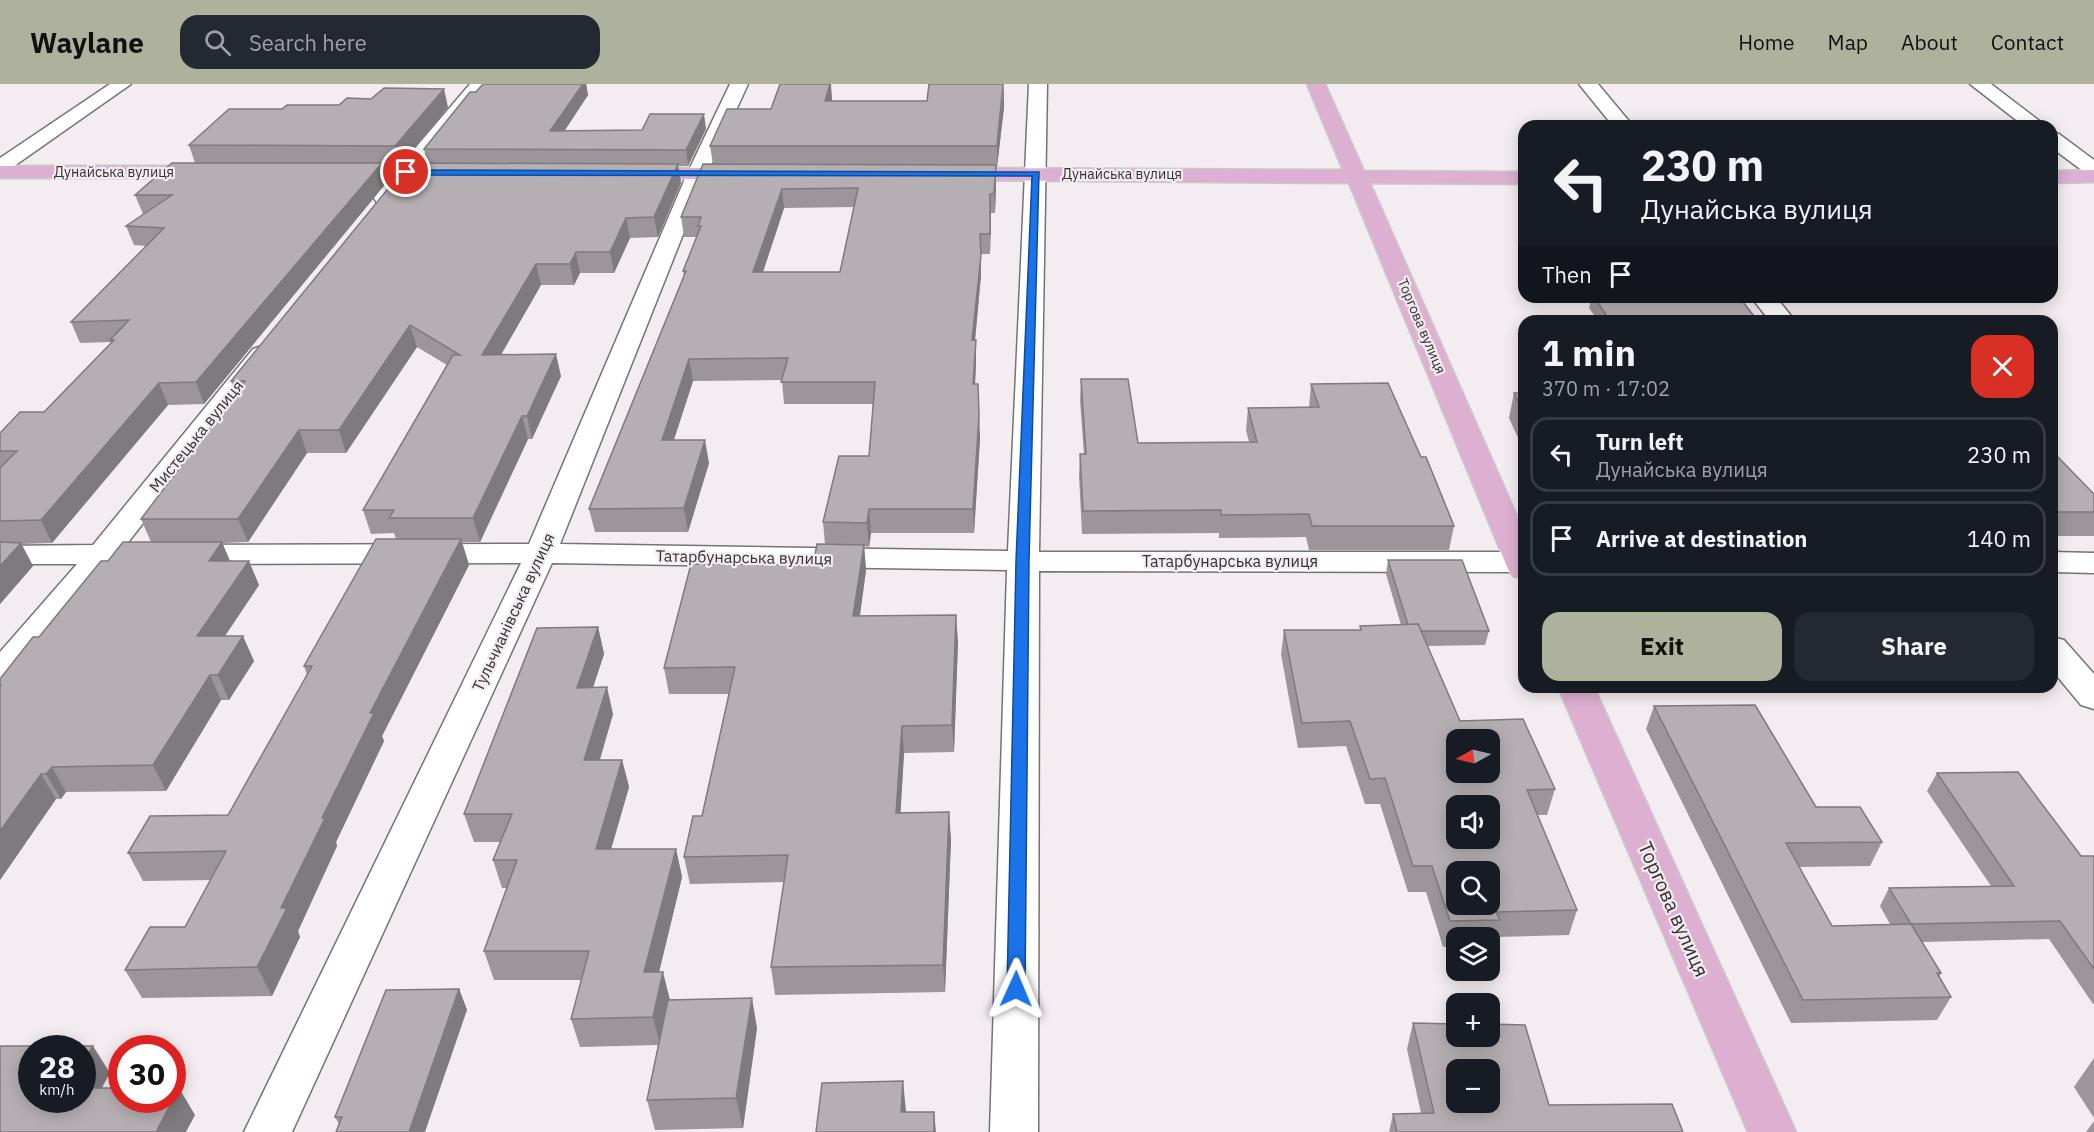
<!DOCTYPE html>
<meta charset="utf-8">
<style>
:root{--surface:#171b24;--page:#242831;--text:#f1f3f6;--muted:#9ea1a6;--line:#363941;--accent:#aeb19c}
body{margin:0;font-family:"IBM Plex Sans",sans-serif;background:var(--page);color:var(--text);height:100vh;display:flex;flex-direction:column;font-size:22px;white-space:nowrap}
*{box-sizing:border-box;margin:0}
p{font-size:20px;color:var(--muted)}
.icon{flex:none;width:33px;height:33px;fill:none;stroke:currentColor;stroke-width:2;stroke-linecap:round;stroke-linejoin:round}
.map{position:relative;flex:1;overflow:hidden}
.sheet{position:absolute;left:1518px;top:231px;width:540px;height:378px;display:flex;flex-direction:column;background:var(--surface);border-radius:18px;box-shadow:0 3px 15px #0003}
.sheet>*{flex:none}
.top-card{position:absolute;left:1518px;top:36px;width:540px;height:183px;border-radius:18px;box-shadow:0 3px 15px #0003;background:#171b24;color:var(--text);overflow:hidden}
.needle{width:39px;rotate:262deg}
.buttons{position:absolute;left:1446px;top:645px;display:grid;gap:12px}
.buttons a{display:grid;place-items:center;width:54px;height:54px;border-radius:12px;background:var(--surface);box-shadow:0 3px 15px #0003;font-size:30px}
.speed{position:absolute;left:18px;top:951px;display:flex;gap:12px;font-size:30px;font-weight:700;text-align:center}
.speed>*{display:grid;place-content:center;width:78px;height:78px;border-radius:50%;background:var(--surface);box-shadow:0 3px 15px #0003;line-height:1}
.speed small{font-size:15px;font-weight:400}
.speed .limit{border:9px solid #d22;background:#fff;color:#111}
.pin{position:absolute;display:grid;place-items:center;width:51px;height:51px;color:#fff;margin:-26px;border:3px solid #fff;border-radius:50%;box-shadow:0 2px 6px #0007}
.me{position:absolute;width:66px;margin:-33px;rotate:1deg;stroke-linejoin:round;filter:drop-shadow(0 0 4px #0008)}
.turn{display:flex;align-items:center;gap:21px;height:126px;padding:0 24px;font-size:27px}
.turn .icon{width:78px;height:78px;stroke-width:2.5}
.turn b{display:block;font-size:42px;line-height:51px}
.then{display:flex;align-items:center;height:57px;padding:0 24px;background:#0003;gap:12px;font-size:22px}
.round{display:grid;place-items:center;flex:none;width:63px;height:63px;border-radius:18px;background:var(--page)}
.summary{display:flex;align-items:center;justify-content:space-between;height:102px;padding:0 24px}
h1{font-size:36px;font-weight:700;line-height:45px}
.cta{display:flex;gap:12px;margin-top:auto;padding:12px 24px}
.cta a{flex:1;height:69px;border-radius:18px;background:var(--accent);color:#111;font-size:24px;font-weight:700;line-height:69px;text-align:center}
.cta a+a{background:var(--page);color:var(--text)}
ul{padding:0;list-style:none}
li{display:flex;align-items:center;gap:18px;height:75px;margin:0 12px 9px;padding:0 12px;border:3px solid var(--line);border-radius:18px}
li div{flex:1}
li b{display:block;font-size:22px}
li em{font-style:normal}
header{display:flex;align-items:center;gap:36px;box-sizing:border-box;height:84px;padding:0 30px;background:var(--accent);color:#111}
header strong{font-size:28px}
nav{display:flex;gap:33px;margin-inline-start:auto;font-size:21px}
.search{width:420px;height:54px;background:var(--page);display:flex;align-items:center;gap:15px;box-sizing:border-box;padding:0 21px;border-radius:18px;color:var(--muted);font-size:22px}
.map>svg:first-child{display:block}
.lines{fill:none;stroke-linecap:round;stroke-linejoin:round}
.minor-casing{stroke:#777275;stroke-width:3}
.major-casing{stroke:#cac9ca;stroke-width:3}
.minor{fill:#fff;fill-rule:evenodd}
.major{fill:#ddafd1;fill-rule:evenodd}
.wall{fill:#9c969a;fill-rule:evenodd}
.shaded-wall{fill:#7f7a7d}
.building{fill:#b5afb3;stroke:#7f7a7d;stroke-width:1.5;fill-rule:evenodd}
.route{fill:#1a73e8;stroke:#114b97;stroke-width:1.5}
.labels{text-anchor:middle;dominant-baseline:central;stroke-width:4.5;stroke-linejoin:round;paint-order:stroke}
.far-street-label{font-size:14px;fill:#333132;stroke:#f3ecf1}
.street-label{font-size:16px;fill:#333132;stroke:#f3ecf1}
.near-street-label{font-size:20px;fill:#333132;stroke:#f3ecf1}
</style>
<header>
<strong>Waylane</strong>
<div class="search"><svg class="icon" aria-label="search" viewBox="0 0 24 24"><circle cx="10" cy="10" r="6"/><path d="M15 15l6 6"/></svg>Search here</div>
<nav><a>Home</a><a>Map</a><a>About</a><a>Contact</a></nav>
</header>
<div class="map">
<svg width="2094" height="1048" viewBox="0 0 2094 1048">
<rect width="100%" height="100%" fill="#f3ecf1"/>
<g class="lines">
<!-- minor casing -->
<g class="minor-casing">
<g id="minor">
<polygon points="110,0 131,0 7,87 0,89 0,74"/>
<polygon points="470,0 489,0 393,119 385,120 377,119 374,114 377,109"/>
<polygon points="730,0 748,0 707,90 560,460 1008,467 1029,0 1047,0 1039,468 1524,468 1524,488 1039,487 1038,1048 990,1048 1007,486 552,479 292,1048 244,1048 521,479 111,480 12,598 0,601 0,568 77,480 0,480 0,462 93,461 253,265 262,262 271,265 275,270 126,461 529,460 687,90"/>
<polygon points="1579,0 1598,0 1633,42 1613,42"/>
<polygon points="1970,0 1991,0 2046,42 2024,42"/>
<polygon points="2052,48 2059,50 2094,76 2094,92 2087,90 2052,64"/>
<polygon points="1751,213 1776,213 1795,237 1770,237"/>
<polygon points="2052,468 2094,469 2094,489 2052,488"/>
<polygon points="2052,553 2064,556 2094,590 2094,625 2081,621 2052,586"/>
</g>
</g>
<!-- major casing -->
<g class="major-casing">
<g id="major">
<polygon points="1307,0 1325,0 1364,87 1524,88 1524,100 1370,99 1524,448 1524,495 1513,492 1508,485 1349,99 953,96 946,94 943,90 946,86 953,84 1343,86"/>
<polygon points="0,82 205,82 212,84 215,88 212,92 205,94 0,94"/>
<polygon points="341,82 445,82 452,84 455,88 452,92 445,94 334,92 331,88 334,84"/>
<polygon points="635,84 742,84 749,86 752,90 749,94 742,96 628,94 625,90 628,86"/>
<polygon points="2094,86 2094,98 2052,99 2052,87"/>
<polygon points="1558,603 1594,603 1796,1048 1748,1048"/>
</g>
</g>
<!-- minor -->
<use href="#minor" class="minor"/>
<!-- major -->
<use href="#major" class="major"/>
</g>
<!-- wall -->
<g class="wall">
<polygon points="483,0 586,0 588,11 564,47 706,45 688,82 678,82 681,99 658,153 630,154 614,189 580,189 574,201 541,201 501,271 561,292 532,355 528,355 480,458 462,458 469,481 382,652 384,657 336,758 337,762 298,847 300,853 272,912 142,914 125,886 185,843 211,796 143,797 128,769 228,731 307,591 304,582 396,455 394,449 371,450 363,426 447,281 417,263 346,369 307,369 248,458 222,459 230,477 259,501 225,552 254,577 229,616 221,616 166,707 66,708 61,715 56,715 0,796 0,595 108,477 151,458 141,435 235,310 231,297 427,79 424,65"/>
<path d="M832,15V17L1004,23L997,83H996V100L995,129H991L990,170H981V191L975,256L976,278L975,300L980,354L974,449H871L869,463L864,462L866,486L860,532L958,557L954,668L904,669L900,729L951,755L945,908L775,911L771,883L784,798L690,800L684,773L702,732L729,610H669L664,584L813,481L825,460L823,438L869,372L873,320H784L782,296L693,297L674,356L709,379L688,448H595L589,425L684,192L683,187L697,153H684L681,133L713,80L710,62L771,25ZM854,123L840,188H763L784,124Z"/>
<polygon points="448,23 401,81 382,81 387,98 204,320 168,321 52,459 21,460 33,482 0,520 0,349 44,328 111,259 111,258 80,259 71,238 146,162 134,161 126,142 143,130 135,111 195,79 189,61"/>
<polygon points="1592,213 1739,213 1758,237 1594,237 1593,235 1594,231 1589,224"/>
<polygon points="1081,295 1138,359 1249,358 1246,346 1248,324 1309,323 1311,300 1421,373 1454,442 1449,466 1309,466 1306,453 1219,454 1219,449 1082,450 1079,392 1080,370 1084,370 1080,317"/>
<polygon points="1514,309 1524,309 1524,367 1509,334"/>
<polygon points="2052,367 2094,410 2094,452 2052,452"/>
<polygon points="1388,476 1489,547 1485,561 1427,562 1460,637 1555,705 1547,731 1537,731 1577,826 1569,851 1495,853 1493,861 1490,861 1490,854 1456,854 1456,862 1443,863 1426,808 1408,808 1380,720 1365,720 1346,662 1298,664 1281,570 1284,546 1360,546 1360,542 1401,541 1386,490"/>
<polygon points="598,543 604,570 593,603 613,630 600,676 622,676 629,703 611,765 676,765 682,793 659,888 670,916 757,944 743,1044 655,1046 647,1016 658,961 580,963 571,935 582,896 494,896 484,867 507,804 502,804 493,776 500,758 474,758 464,730"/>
<polygon points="1654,622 1816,723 1882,758 1870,782 1799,783 1832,842 1890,840 1880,822 1889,804 1991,802 1927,707 1937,689 2081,772 2094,772 2094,920 2093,920 2049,855 1922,858 1941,889 1939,893 1951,913 1937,936 1791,939 1646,645"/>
<polygon points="459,905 467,926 339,1040 335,1033"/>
<polygon points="1413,939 1549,1021 1683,1048 1389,1048 1393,1030 1421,1029 1407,965"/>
<polygon points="2094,974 2094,1034 2074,1003"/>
<polygon points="2094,1037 2094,1048 2086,1048"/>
</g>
<!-- shaded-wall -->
<g class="shaded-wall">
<polygon points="583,0 586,0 588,11 554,63 550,47"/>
<polygon points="830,0 831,0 832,15 826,36 825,17"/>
<polygon points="1004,0 1004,23 997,83 997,62"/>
<polygon points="444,5 448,23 401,81 395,62"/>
<polygon points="704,30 706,45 688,82 686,66"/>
<polygon points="382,79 387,98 204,320 196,298"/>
<polygon points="678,80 681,99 658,153 654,133"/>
<polygon points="996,81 996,100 995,129 994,109"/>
<polygon points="782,105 784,124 756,209 753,188"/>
<polygon points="990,110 991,129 990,170"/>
<polygon points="626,134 630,154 614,189 610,168"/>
<polygon points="576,168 580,189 574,201 570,180"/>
<polygon points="981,171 981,191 973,278 972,256"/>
<polygon points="536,180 541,201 488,293 482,271"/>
<polygon points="410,241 417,263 346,369 339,346"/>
<polygon points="976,256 976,278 974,323 973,300"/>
<polygon points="556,270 561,292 532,355 527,332"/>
<polygon points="689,275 693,297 666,379 662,356"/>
<polygon points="159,299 168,321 52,459 41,436"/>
<polygon points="978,300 980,354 974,449 973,425"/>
<polygon points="522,332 528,355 480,458 473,434"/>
<polygon points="299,346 307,369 248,458 238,435"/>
<polygon points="705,356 709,379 688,448 684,424"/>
<polygon points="869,425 871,449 869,463 867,439"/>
<polygon points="461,455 469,481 382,652 384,657 336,758 337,762 298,847 300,853 272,912 257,883 281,824 370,629"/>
<polygon points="222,458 232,482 209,477"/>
<polygon points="21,459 33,482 0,520 0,482"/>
<polygon points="864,461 866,486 856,558 853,532"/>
<polygon points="249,477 259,501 208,577 197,552"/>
<polygon points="956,531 958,557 954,668 952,641"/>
<polygon points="598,543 604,570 584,631 577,604"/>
<polygon points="243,552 254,577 229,616 218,591"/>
<polygon points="210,591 221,616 166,707 153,681"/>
<polygon points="607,603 613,630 591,704 584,676"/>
<polygon points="902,642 904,669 899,756 896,729"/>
<polygon points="622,676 629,703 603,793 596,765"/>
<polygon points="52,683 66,708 61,715 46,690"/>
<polygon points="41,690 56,715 0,796 0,747"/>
<polygon points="949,728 951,755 945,908 943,881"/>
<polygon points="676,765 682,793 652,917 644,888"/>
<polygon points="663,888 670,916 660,961 653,933"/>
<polygon points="459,905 467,926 425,1048 409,1048"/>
<polygon points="752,914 757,944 743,1044 736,1014"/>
<polygon points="93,962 110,989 87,1031 82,1016 82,981"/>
<polygon points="903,997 906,1027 905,1048 901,1028"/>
<polygon points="179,1004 195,1031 186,1048 156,1048"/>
<polygon points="934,1028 936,1048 934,1048"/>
</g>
<!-- building -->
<g class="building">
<polygon points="483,0 583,0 550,47 642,46 650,30 704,30 686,66 424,65 470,8 476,8"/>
<polygon points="780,0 830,0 825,17 927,17 929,0 1003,0 997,62 710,62 727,25 771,25"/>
<polygon points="384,4 444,5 395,62 189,61 229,25 282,25 287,21 339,21 347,14 371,15"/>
<polygon points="172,79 382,79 196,298 159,299 41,436 0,437 0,384 17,367 0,367 0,349 20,328 44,328 114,256 110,256 129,236 71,238 164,144 126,142 172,111 135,111"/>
<polygon points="409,79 678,80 654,133 626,134 610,168 576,168 570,180 536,180 482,271 556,270 527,332 522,332 473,434 389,434 394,426 363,426 453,271 460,271 410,241 339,346 299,346 238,435 141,435 245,297 231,297"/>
<path d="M703,80L996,81L994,109L990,110V150H980L981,171L972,256H976L973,300H978L979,331L973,425H869L867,439L823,438L839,372H869L875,298H781L788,274L689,275L662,356H705L684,424L589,425L686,187H683L701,142H698L701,133H681ZM858,104L840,188H753L782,105Z"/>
<polygon points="1598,213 1739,213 1758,237 1610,237 1597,217 1601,217"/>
<polygon points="1081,295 1128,295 1138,359 1257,358 1248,324 1319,323 1311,300 1388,299 1421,373 1426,373 1454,442 1312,442 1309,430 1221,431 1221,426 1083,427 1080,370 1086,370"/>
<polygon points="1514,309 1524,309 1524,329"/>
<polygon points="2052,367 2094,410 2094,428 2052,428"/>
<polygon points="376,455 461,455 370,629 374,629 322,734 325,734 281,824 287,824 257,883 125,886 150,843 185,843 226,767 128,769 150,732 228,731 312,582 304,582"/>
<polygon points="0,458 21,459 0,482"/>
<polygon points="123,458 222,458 209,477 249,477 197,552 243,552 218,591 210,591 153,681 52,683 46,690 41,690 0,747 0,603 1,601 0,601 0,595 33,553 39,553 101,477 108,477"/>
<polygon points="817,460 864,461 853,532 956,531 952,641 902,642 896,729 949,728 943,881 771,883 788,771 684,773 693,732 702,732 735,583 664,584 691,480 813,481"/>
<polygon points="1388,476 1462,476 1489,547 1421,547 1418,540 1408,541"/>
<path d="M1418,540L1460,637L1523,635L1555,705L1527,706L1577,826L1496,828L1500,836L1450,837L1432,782H1413L1385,694L1370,695L1350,637L1302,639L1284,546H1361L1360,542ZM1456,656H1490V688H1456ZM1456,722H1490V754H1456ZM1456,788H1490V820H1456Z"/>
<polygon points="598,543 577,604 607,603 584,676 622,676 596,765 676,765 644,888 663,888 653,933 571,935 589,867 484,867 517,776 493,776 512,730 464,730 537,544"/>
<polygon points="1755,621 1816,723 1860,723 1882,758 1786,759 1832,842 1911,840 1941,889 1937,889 1951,913 1803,916 1654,622"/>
<polygon points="2018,688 2081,772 2094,772 2094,885 2060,837 1911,840 1889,804 2014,802 1937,689"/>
<polygon points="459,905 409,1048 336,1048 342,1033 335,1033 386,906"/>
<polygon points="752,914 736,1014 647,1016 668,916"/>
<path d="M1413,939L1456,940V952H1490V940L1525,941L1549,1021L1672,1020L1683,1048H1397L1393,1030L1434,1029ZM1456,986H1490V1018H1456Z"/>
<polygon points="0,962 93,962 82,981 82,964 32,964 32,1016 82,1016 82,1004 122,1004 122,1016 172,1016 172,1004 179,1004 156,1048 0,1048"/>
<polygon points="903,997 901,1028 934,1028 934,1048 816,1048 822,999"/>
</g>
<!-- route -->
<polygon class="route" points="403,86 1039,88 1029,477 1025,905 1022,910 1016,913 1010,910 1007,905 1016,477 1032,92 406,91 402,88"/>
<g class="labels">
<!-- far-street labels -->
<g class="far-street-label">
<text x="114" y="88">Дунайська вулиця</text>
<text x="1122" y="90">Дунайська вулиця</text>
<text transform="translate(1422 242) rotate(67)">Торгова вулиця</text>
</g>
<!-- street labels -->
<g class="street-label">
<text transform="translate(196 352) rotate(-51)">Мистецька вулиця</text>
<text transform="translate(744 473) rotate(1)">Татарбунарська вулиця</text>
<text x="1230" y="477">Татарбунарська вулиця</text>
<text transform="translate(513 528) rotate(-65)">Тульчианівська вулиця</text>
</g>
<!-- near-street labels -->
<g class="near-street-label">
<text transform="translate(1674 825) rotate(66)">Торгова вулиця</text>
</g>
</g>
</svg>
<div class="buttons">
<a><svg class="needle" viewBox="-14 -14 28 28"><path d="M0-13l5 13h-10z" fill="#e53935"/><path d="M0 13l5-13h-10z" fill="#9ea1a6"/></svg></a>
<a><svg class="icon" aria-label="sound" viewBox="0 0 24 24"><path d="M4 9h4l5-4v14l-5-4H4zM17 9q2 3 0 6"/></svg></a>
<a><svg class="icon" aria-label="search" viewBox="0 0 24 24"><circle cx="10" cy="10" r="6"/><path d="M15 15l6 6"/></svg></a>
<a><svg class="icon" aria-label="layers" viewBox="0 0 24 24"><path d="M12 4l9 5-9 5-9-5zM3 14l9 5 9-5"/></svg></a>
<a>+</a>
<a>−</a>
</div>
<div class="speed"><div>28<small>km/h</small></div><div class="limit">30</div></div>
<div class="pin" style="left:406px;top:88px;background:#d93025"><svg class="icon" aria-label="arrive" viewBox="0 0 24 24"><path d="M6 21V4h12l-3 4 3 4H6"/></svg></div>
<svg class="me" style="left:1016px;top:905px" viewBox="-20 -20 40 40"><path d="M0-17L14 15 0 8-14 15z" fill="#1a73e8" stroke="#fff" stroke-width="4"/></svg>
<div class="top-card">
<div class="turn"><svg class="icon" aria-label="left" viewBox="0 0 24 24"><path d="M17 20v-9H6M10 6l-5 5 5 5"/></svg><div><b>230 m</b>Дунайська вулиця</div></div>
<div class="then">Then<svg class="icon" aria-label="arrive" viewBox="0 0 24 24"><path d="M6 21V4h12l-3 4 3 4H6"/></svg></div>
</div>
<section class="sheet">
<div class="summary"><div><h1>1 min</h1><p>370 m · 17:02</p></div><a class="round" style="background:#d93025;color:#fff"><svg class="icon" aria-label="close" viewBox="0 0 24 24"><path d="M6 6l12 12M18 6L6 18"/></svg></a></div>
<ul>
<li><svg class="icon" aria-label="left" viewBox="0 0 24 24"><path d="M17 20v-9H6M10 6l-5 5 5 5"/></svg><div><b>Turn left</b><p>Дунайська вулиця</p></div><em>230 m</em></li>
<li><svg class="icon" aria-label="arrive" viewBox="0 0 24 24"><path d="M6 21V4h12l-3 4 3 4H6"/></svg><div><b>Arrive at destination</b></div><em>140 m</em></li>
</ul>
<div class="cta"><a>Exit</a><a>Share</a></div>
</section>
</div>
